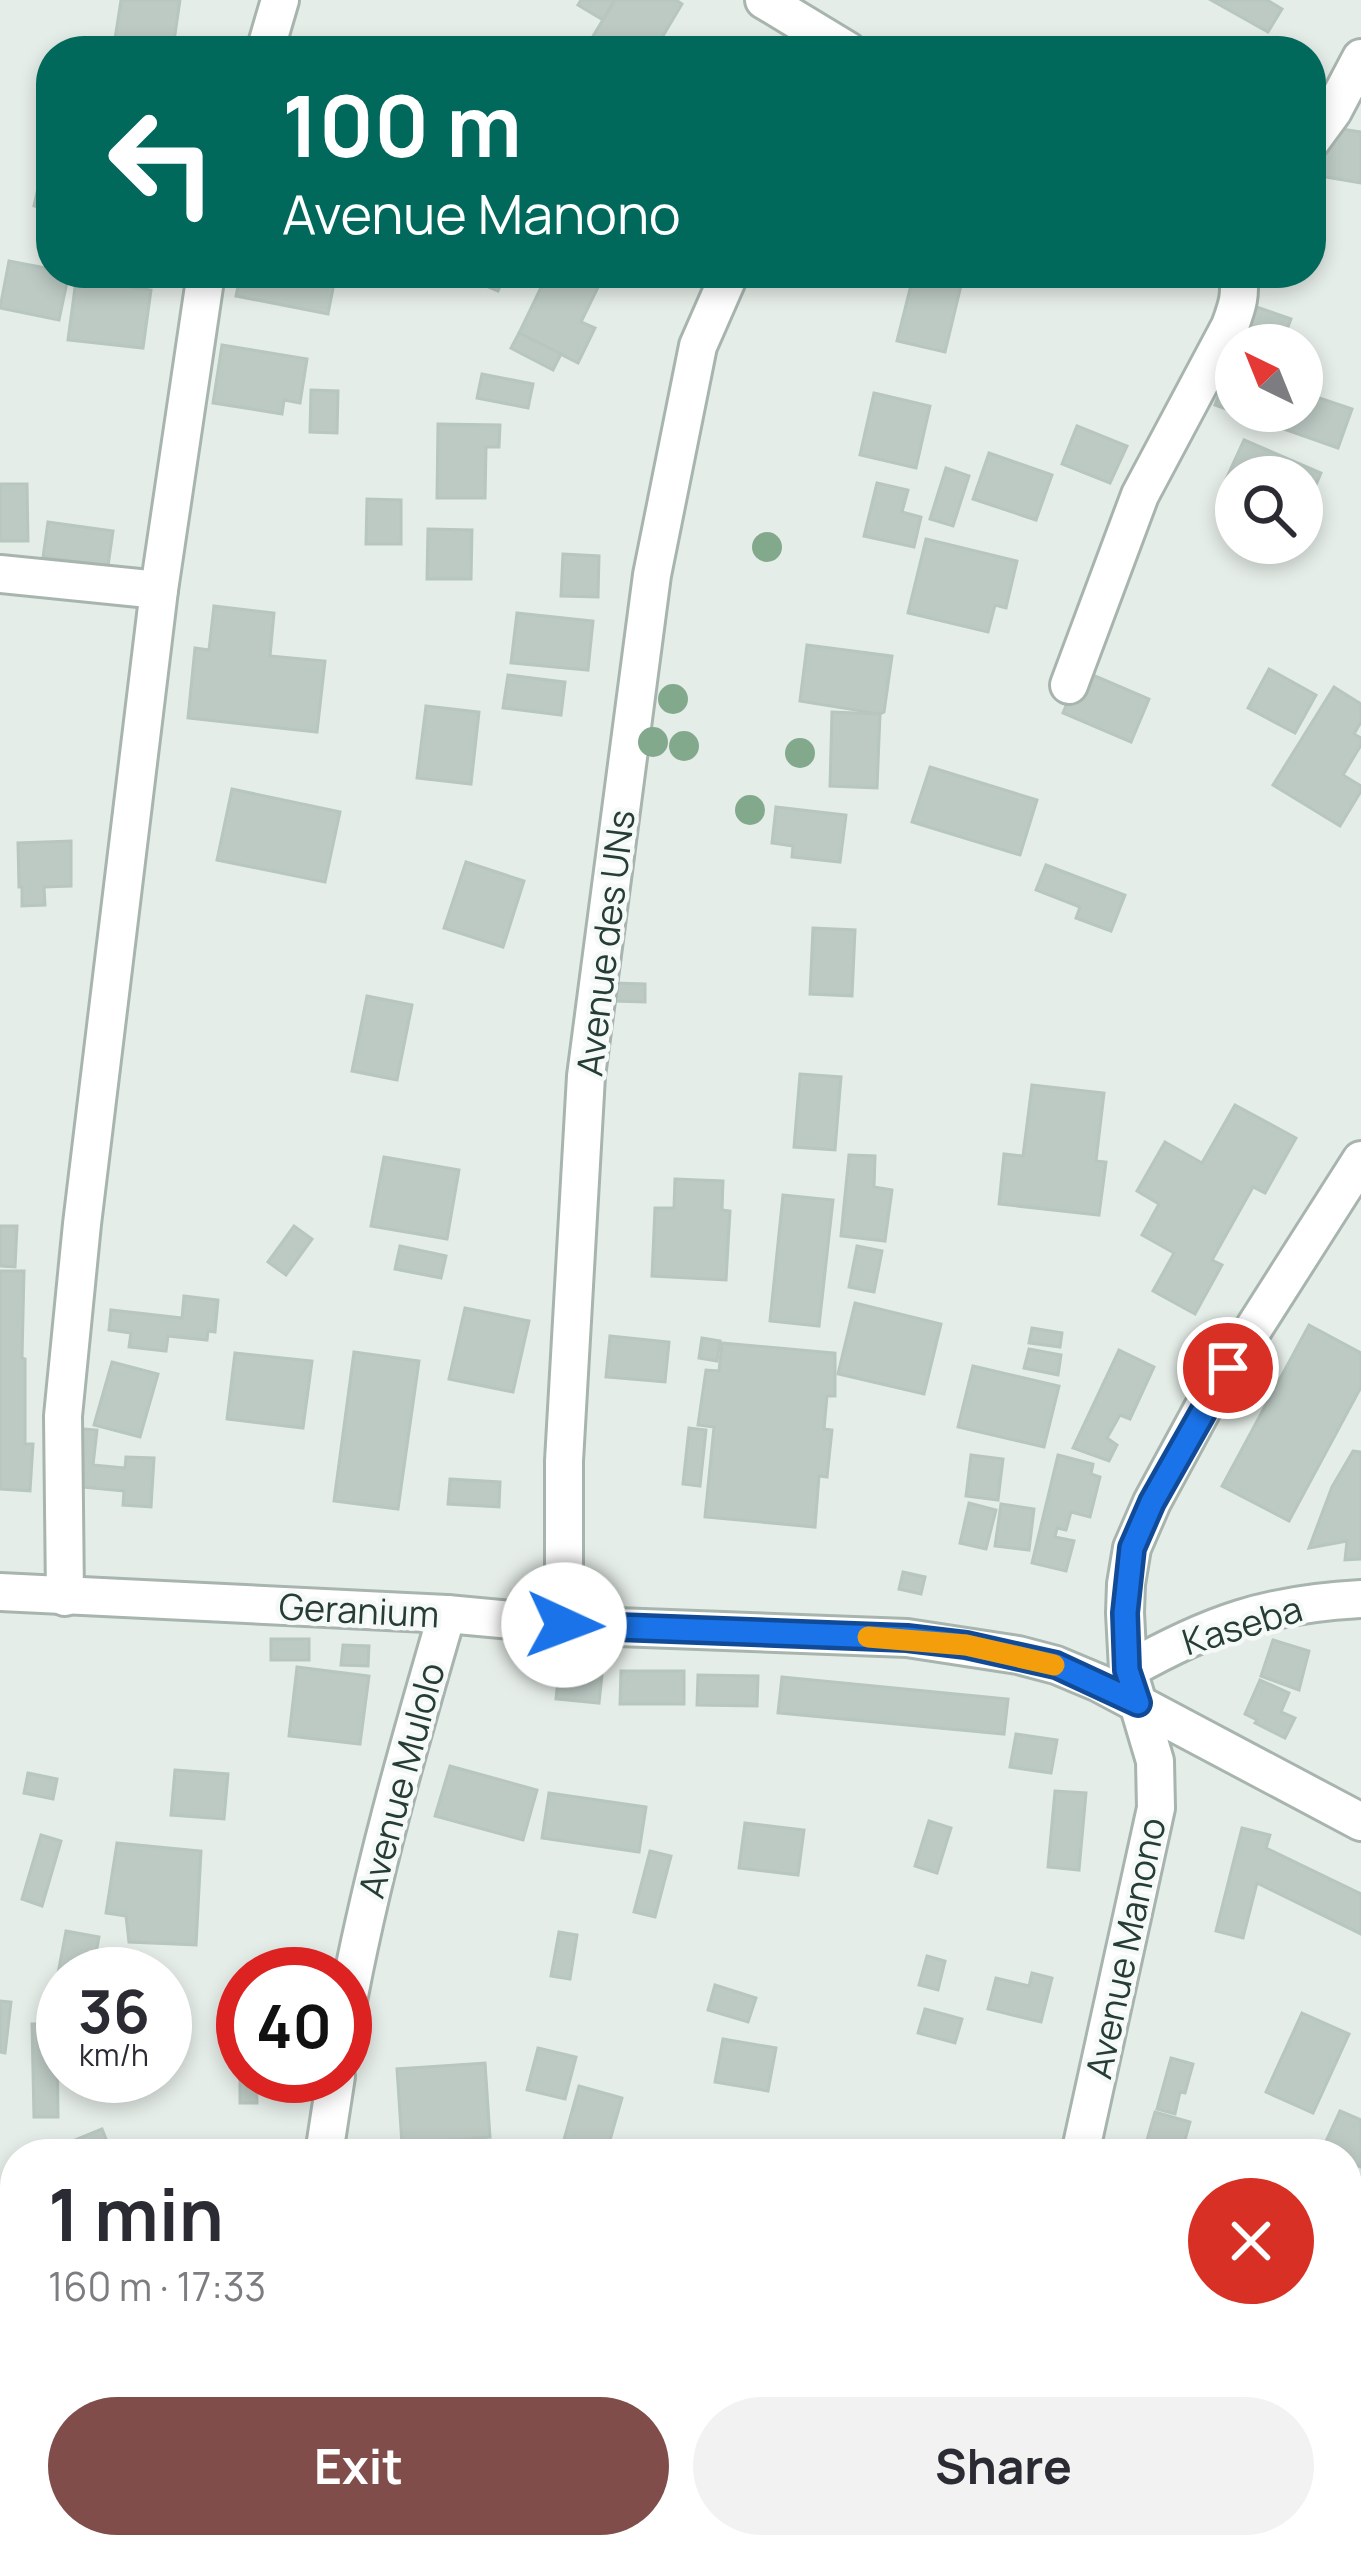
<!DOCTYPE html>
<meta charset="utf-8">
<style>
:root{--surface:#fff;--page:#f2f2f3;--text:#2b2b33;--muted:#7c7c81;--accent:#804d4b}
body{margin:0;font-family:Manrope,sans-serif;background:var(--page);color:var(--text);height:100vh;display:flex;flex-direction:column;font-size:45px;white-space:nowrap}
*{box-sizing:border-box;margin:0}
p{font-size:39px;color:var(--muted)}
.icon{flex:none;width:66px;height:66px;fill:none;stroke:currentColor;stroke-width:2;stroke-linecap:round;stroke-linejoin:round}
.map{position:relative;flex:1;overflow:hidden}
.details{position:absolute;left:0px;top:2139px;width:1362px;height:420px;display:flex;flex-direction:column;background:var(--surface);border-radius:48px 48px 0 0;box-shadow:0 6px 18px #0003}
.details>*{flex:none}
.top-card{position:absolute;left:36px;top:36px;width:1290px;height:252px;border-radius:48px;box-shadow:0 6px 18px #0003;background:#00695c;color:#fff;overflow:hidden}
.needle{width:78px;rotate:317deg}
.fabs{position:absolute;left:1215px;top:324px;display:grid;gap:24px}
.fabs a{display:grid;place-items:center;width:108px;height:108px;border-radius:50%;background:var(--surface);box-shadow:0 6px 18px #0003;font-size:60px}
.speed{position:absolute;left:36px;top:1947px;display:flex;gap:24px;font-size:60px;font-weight:700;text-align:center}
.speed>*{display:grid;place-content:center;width:156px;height:156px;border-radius:50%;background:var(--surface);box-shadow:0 6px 18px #0003;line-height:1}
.speed small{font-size:30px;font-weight:400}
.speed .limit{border:18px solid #d22;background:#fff;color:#111}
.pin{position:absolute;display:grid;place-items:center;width:102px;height:102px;color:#fff;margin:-51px;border:6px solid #fff;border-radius:50%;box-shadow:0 3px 12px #0007}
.me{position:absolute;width:132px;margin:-66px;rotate:92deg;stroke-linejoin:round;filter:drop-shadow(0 0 9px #0008)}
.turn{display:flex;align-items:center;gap:42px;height:252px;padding:0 48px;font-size:54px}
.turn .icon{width:156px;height:156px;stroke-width:2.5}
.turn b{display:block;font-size:84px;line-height:102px}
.round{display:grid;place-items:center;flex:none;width:126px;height:126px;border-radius:63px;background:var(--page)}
.summary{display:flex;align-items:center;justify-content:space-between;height:204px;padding:0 48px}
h1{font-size:72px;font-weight:700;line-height:90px}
.action{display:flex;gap:24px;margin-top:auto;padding:24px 48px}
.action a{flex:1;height:138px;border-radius:72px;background:var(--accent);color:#fff;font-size:48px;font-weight:700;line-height:138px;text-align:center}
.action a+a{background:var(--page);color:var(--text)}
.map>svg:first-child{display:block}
.building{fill:#bdcac4;stroke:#b7c6be;stroke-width:3}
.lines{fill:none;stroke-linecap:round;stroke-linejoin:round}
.minor-casing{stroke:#a8b5ae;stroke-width:42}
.minor{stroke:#fff;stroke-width:36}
.tree{fill:#83a98d}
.route-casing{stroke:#114b97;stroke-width:30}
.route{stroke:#1a73e8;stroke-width:21}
.slow{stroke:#f59e0b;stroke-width:21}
.labels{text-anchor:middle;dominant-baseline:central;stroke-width:9;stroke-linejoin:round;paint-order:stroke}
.street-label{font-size:36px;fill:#253d33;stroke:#f5f9f7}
</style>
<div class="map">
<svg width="1361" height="2559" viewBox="0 0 1361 2559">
<rect width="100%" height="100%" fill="#e5ede8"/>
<!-- building -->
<g class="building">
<polygon points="121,0 180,0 173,48 115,39"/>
<polygon points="581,0 615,0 603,20 578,5"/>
<polygon points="615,0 676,0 682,4 654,51 584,51"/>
<polygon points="1211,0 1267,0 1282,9 1268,32"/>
<polygon points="1323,126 1361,132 1361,183 1314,175"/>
<polygon points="46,153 51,154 51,210 34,206"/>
<polygon points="9,261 51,269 51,273 69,273 59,320 0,308"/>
<polygon points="241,273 319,273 318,275 335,278 328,314 236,296"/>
<polygon points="456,273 506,273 498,291"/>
<polygon points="548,273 605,273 581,322 595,328 578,363 519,333"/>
<polygon points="914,273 964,273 945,352 897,341"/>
<polygon points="76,280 151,290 143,348 68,340"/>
<polygon points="1248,304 1291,319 1281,345 1245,345 1235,341"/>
<polygon points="519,333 561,354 553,370 511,348"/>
<polygon points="222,345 307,359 300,403 284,400 282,414 213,403"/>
<polygon points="1228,367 1236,369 1236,411 1302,411 1302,392 1352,409 1338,448 1215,405"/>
<polygon points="482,374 533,384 528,408 477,398"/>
<polygon points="311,390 338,391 337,433 310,432"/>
<polygon points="874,393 930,406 916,468 860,455"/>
<polygon points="438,424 500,425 499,447 486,447 485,498 437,498"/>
<polygon points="1077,426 1127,446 1110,483 1062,464"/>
<polygon points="1244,440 1321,473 1302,517 1302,477 1236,477 1236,491 1223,486"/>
<polygon points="989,453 1052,475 1036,520 973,499"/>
<polygon points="946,468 969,476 953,526 930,519"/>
<polygon points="877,483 908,490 902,512 921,517 914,547 864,536"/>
<polygon points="0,484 27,484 28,541 0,541"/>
<polygon points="367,499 401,500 401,544 366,544"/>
<polygon points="48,522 113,531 108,566 43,557"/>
<polygon points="428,529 472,530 471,579 427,579"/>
<polygon points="926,539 1017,561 1006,608 995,605 988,632 908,613"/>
<polygon points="563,554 599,556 598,597 561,596"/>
<polygon points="214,606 274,613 270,656 325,661 317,732 188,718 195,648 209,650"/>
<polygon points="517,613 593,621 588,670 511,663"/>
<polygon points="807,645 892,656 884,712 880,714 800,701"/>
<polygon points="1269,669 1316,695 1295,733 1248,708"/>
<polygon points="1081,670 1149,699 1131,742 1063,713"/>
<polygon points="508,675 565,682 561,715 503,708"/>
<polygon points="1334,687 1361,704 1361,722 1354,734 1361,738 1361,745 1343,775 1361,786 1361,791 1340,826 1273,785"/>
<polygon points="426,706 479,712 471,784 417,778"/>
<polygon points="832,712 880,714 877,788 830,786"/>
<polygon points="930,767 1037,800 1020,855 912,822"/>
<polygon points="232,789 340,812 325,882 217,860"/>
<polygon points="776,807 846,815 840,862 792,857 793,846 772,843"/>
<polygon points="71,841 71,886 44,887 45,905 22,906 22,887 19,887 18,843"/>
<polygon points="466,862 524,881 503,947 444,928"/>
<polygon points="1046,865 1125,895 1111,931 1076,918 1080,907 1036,890"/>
<polygon points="813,928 855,930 852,996 810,994"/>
<polygon points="614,983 645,984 645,1002 613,1001"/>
<polygon points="367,996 412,1005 397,1080 352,1071"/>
<polygon points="800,1074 841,1077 835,1150 794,1147"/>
<polygon points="1032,1085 1104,1093 1096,1161 1106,1162 1099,1215 999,1204 1004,1154 1023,1156"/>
<polygon points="1235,1105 1296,1138 1265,1193 1253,1187 1212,1260 1222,1265 1195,1314 1153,1291 1174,1253 1142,1235 1159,1204 1137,1191 1165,1142 1202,1163"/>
<polygon points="849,1155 875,1156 874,1187 892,1190 885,1241 841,1236"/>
<polygon points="384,1157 459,1170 447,1239 371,1226"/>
<polygon points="675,1179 723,1181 722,1210 730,1211 726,1280 652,1276 655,1208 674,1208"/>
<polygon points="783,1195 833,1200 819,1326 770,1321"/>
<polygon points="0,1226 17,1226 15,1267 0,1266"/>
<polygon points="294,1226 312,1239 286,1275 268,1262"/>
<polygon points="400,1246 446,1256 441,1278 395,1269"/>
<polygon points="857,1246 882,1251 874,1292 849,1287"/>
<polygon points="0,1271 24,1271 22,1358 25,1359 25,1444 33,1444 30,1491 0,1489"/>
<polygon points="184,1296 218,1300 215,1332 208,1331 207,1340 168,1336 166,1351 129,1347 131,1333 109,1330 111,1310 182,1318"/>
<polygon points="855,1303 941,1324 924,1394 838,1374"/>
<polygon points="465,1308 529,1321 513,1392 449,1379"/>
<polygon points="1309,1325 1361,1353 1361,1387 1289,1521 1222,1486"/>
<polygon points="1032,1328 1062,1333 1060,1347 1029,1343"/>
<polygon points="610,1336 669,1342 665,1382 606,1377"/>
<polygon points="702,1338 720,1341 717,1361 699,1358"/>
<polygon points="722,1343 835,1353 835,1396 827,1396 824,1429 832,1430 827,1477 819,1476 815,1527 705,1517 714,1427 698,1425 706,1370 719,1371"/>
<polygon points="1029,1349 1061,1355 1058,1375 1024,1368"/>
<polygon points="1119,1350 1154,1367 1130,1419 1120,1415 1107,1438 1117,1445 1109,1461 1073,1448"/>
<polygon points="354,1352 419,1361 398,1509 334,1501"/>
<polygon points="235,1353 312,1361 303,1428 227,1419"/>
<polygon points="112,1362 158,1374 140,1437 94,1425"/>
<polygon points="973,1366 1059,1386 1044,1447 958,1427"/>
<polygon points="72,1428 97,1430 93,1465 125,1468 126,1457 154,1458 151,1507 123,1505 124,1491 71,1486"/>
<polygon points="689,1428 706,1430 700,1486 683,1484"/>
<polygon points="1353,1451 1361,1452 1361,1559 1345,1560 1347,1541 1309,1548 1332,1487"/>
<polygon points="971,1455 1003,1459 998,1500 966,1496"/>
<polygon points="1058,1455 1093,1464 1091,1474 1100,1477 1090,1517 1071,1512 1066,1530 1057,1528 1055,1537 1074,1541 1066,1571 1032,1563"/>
<polygon points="450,1479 500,1482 499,1507 448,1504"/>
<polygon points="969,1503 996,1510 986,1549 960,1543"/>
<polygon points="1001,1504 1034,1509 1029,1550 995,1546"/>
<polygon points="903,1572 925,1577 921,1594 899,1589"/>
<rect x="271" y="1639" width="38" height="21"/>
<polygon points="1273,1640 1309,1651 1299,1690 1261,1676"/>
<polygon points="343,1645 369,1646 368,1666 341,1665"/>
<polygon points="297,1667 369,1676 360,1744 289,1736"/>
<polygon points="559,1670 602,1675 599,1703 556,1699"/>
<polygon points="621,1671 684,1671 684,1704 620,1704"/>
<polygon points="698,1675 758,1676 757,1706 697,1705"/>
<polygon points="782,1677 1008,1699 1004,1734 778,1713"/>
<polygon points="1260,1680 1289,1693 1281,1712 1295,1718 1285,1738 1255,1723 1257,1720 1245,1714"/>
<polygon points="1016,1734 1057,1740 1051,1773 1010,1767"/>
<polygon points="450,1766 537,1790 523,1840 435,1816"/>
<polygon points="175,1770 228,1774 224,1819 171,1815"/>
<polygon points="28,1773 57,1779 53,1799 24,1793"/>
<polygon points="1055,1791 1086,1793 1079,1870 1048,1867"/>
<polygon points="549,1793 646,1807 639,1852 542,1838"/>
<polygon points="929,1821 951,1828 937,1873 915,1866"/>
<polygon points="745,1823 804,1830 798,1875 739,1868"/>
<polygon points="1242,1828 1270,1835 1266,1848 1361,1894 1361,1934 1257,1883 1243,1938 1216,1931"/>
<polygon points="41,1835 61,1841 42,1906 22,1899"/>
<polygon points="117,1843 201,1851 196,1945 129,1942 126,1916 106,1913"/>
<polygon points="650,1851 671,1856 655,1917 634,1912"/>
<polygon points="66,1931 99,1937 92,1974 63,1974 63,1985 56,1984"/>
<polygon points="559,1932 577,1935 570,1979 551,1976"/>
<polygon points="927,1956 945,1961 938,1990 919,1985"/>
<polygon points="1032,1973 1052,1978 1041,2022 988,2009 996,1978 1029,1986"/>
<polygon points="715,1985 756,1998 748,2022 708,2010"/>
<polygon points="0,2001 11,2002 5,2053 0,2052"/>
<polygon points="925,2009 962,2019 955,2043 918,2033"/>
<polygon points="1302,2013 1349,2034 1313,2113 1266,2092"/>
<polygon points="32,2024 57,2024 58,2117 34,2117"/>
<polygon points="723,2039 776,2048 768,2091 715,2082"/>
<polygon points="538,2048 576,2057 565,2099 527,2090"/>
<polygon points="1171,2058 1193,2064 1185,2093 1180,2092 1175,2114 1157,2109"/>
<polygon points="485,2063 490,2137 402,2144 397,2069"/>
<polygon points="240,2072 243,2072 243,2076 256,2076 257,2103 240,2103"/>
<polygon points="579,2086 622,2098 606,2154 560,2154"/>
<polygon points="1340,2111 1361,2120 1361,2167 1347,2161 1347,2154 1331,2154 1322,2150"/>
<polygon points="1155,2112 1190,2122 1181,2154 1143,2154"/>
<polygon points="102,2129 112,2154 41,2154"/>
<polygon points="15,2215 15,2266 2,2269 0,2218"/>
<polygon points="1347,2242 1361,2248 1361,2293 1347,2288"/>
<polygon points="1347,2366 1361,2371 1361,2406 1347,2401"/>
<polygon points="192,2544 200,2544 204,2559 145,2559"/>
</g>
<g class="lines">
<!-- minor casing -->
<g class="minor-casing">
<g id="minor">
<polyline points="764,0 848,51"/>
<polyline points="265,51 280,0"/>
<polyline points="1311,141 1333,111 1361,58"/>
<polyline points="0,574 159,590"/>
<path d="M1069,685L1140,495L1230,326C1237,307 1242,293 1237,273"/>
<polyline points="0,1592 447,1614 564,1625 907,1638 1018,1655 1056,1665 1099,1683 1361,1822"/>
<polyline points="65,1597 63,1416 82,1224 159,590 206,273"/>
<polyline points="564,1625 564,1461 586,1076 652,575 698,346 730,273"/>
<path d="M1128,1670C1210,1624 1266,1604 1361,1599"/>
<path d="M345,2017C370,1880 408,1747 447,1614"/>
<polyline points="324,2154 336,2076"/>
<polyline points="1080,2154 1156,1808 1155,1761 1128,1670 1125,1613 1126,1584 1132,1548 1152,1502 1203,1408 1361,1160"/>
<polyline points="0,2374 15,2367"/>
<polyline points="1347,2488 1361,2495"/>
<polyline points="529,2544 530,2559"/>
<polyline points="967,2559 974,2544"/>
</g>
</g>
<!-- minor -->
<use href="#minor" class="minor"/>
</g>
<!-- trees -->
<g class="tree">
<circle cx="767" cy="547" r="15"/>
<circle cx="673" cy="699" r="15"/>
<circle cx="653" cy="742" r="15"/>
<circle cx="684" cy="746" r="15"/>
<circle cx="800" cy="753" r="15"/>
<circle cx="750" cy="810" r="15"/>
</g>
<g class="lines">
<!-- route casing -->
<g class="route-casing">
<polyline id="route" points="564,1625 907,1638 966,1645 1056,1665 1138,1703 1127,1670 1125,1613 1132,1548 1152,1502 1228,1368"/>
</g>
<!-- route -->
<use href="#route" class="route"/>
<!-- slow -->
<polyline class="slow" points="868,1637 966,1645 1054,1665"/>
</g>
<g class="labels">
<!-- street labels -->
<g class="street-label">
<text transform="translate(605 943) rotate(-83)">Avenue des UNs</text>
<text transform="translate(359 1610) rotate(3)">Geranium</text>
<text transform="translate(1242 1625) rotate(-17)">Kaseba</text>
<text transform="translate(401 1780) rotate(-75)">Avenue Mulolo</text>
<text transform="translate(1125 1948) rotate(-78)">Avenue Manono</text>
</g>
</g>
</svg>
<div class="fabs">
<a><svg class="needle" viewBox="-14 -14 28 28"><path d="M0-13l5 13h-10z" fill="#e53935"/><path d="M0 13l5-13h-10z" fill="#7c7c81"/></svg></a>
<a><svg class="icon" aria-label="search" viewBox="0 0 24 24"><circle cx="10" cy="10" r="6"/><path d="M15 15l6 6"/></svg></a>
</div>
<div class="speed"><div>36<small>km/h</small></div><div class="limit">40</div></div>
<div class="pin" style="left:1228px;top:1368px;background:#d93025"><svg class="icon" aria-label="arrive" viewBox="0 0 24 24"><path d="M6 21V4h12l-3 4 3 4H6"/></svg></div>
<svg class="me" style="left:564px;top:1625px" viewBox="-20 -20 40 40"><circle r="19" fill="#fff"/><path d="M0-13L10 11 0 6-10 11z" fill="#1a73e8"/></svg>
<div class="top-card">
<div class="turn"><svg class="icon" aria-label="left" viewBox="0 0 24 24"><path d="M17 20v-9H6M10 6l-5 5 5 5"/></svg><div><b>100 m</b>Avenue Manono</div></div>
</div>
<section class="details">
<div class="summary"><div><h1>1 min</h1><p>160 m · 17:33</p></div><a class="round" style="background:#d93025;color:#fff"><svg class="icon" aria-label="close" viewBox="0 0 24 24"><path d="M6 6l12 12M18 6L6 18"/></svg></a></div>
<div class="action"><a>Exit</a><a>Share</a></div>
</section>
</div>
